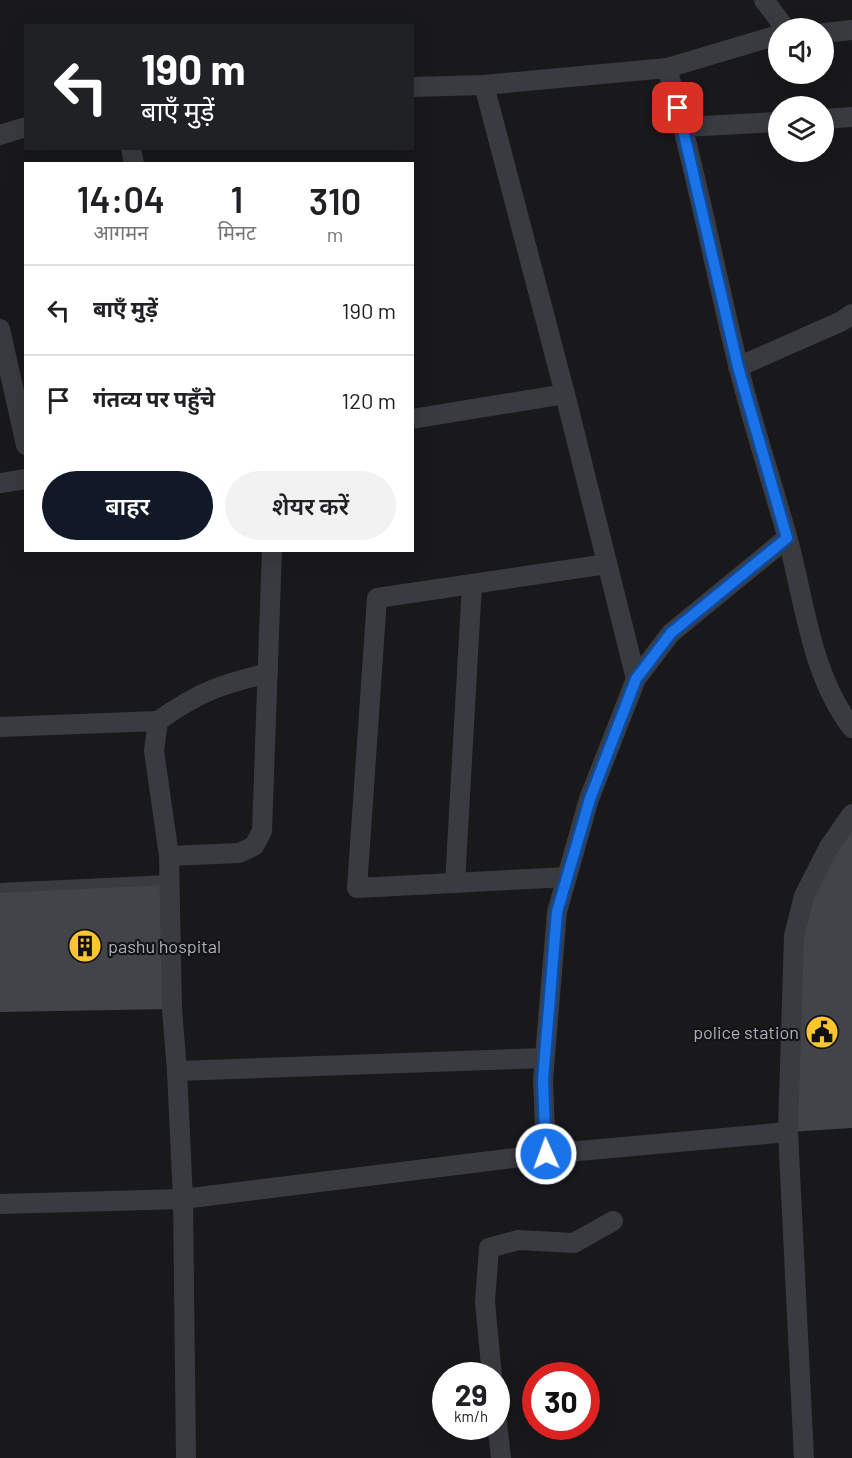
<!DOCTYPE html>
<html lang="hi">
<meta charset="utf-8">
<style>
:root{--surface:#fff;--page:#f2f2f2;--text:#202124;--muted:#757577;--line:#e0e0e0;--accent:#111827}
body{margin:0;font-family:Barlow,"Noto Sans Devanagari",sans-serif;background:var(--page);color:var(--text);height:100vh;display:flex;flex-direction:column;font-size:22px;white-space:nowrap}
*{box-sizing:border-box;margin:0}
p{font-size:20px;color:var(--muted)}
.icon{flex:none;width:33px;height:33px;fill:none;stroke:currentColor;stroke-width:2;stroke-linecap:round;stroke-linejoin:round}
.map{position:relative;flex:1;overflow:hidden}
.side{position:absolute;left:24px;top:162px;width:390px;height:390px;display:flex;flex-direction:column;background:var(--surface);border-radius:0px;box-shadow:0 6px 24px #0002}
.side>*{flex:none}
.guide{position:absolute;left:24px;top:24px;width:390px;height:126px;border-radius:0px;box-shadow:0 6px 24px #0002;background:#202124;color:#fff;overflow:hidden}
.controls{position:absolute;left:768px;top:18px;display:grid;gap:12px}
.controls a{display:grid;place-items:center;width:66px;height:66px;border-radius:50%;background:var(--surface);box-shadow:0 6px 24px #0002;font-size:30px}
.speed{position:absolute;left:432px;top:1362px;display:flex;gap:12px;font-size:30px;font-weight:700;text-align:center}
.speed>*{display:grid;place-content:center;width:78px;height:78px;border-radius:50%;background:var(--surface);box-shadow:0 6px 24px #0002;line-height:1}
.speed small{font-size:15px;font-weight:400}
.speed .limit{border:9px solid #d22;background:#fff;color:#111}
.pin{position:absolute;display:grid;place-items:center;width:51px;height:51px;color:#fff;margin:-26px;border-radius:12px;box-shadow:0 3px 9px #0006}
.me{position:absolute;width:66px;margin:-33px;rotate:358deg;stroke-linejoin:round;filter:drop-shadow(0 0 4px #0008)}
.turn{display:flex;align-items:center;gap:21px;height:126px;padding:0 18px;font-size:27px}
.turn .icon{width:78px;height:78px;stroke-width:2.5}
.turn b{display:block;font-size:42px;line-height:51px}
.eta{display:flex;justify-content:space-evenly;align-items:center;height:102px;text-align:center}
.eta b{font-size:36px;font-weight:600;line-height:42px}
.primary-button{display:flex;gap:12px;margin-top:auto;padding:12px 18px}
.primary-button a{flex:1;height:69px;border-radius:36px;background:var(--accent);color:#fff;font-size:24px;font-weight:600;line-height:69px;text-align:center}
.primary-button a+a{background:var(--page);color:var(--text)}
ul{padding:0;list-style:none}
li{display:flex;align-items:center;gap:18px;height:90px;padding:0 18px;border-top:2px solid var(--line)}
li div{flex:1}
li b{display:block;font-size:22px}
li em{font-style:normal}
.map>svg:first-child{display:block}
.building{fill:#434449}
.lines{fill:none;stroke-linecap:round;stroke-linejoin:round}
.lane{stroke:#3a3b41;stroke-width:10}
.street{stroke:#3a3b41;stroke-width:20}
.route-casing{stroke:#114b97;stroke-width:15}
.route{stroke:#1a73e8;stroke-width:10}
.labels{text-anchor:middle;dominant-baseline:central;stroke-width:4.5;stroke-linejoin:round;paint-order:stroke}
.poi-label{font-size:18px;fill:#abafbc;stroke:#141417;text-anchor:start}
</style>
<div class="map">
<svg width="852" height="1458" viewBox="0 0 852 1458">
<rect width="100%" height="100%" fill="#19191c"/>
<!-- building -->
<g class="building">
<polygon points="852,823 852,1128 788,1132 794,936"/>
<polygon points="168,880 172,1009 0,1012 0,883"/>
</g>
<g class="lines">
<!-- lane -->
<polyline class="lane" points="0,888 168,880"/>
<!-- street -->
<g class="street">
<polyline points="764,0 785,28"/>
<polyline points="824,33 852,30"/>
<polyline points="667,68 778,35"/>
<polyline points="484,85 565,394 636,679"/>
<path d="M412,87L484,85L667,68C695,166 714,266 738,365C752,422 771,479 787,536C805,601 810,673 852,728"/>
<polyline points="824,119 852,117"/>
<polyline points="684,127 778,122"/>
<polyline points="0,135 26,127"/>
<polyline points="131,148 134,164"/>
<polyline points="0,329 26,445"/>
<polyline points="738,367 842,321 852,314"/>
<polyline points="412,419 565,394"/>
<polyline points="0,483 26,479"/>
<path d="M158,721C199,692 219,685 268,673"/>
<polyline points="0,727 158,721 154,751 169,856 172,1009 177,1071 183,1199 186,1458"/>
<polyline points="169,856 239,853 254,846 262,831 272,550"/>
<polyline points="567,877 357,888 377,598 607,564"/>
<polyline points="455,883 472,584"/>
<polyline points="177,1071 545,1058"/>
<polyline points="546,1154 543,1080 557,912 589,799 636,679 671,633 787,538"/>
<polyline points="0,1204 183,1199 546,1154 788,1132"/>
<polyline points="492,1376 485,1302 489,1248 518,1240 574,1243 613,1221"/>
<polyline points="496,1414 501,1458"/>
<polyline points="804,1458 788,1132 794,936 804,896 829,847 852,814"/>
</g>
</g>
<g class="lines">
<!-- route casing -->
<g class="route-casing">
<polyline id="route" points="546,1154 543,1080 557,912 590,799 636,679 671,633 787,538 738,367 678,108"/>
</g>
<!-- route -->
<use href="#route" class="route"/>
</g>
<!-- icons -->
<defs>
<g id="building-disc" transform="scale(1.725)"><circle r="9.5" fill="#fdc630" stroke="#141417"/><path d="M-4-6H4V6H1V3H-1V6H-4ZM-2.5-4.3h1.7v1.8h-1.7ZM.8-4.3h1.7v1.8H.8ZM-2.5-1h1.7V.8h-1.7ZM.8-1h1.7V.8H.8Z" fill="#111"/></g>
<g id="civic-disc" transform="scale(1.725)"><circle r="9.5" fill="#fdc630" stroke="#141417"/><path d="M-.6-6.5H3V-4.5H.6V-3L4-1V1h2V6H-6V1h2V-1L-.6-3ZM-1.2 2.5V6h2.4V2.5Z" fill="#111"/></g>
</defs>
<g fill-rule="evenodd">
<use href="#building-disc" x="85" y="946"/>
<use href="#civic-disc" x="822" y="1032"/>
</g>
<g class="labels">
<!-- poi labels -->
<g class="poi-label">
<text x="108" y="946">pashu hospital</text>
<text x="799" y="1032" text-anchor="end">police station</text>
</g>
</g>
</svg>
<div class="controls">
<a><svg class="icon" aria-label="sound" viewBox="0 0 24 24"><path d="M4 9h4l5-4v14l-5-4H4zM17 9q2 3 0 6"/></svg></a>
<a><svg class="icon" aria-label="layers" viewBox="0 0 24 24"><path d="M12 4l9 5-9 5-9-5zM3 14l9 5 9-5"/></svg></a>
</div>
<div class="speed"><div>29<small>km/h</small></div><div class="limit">30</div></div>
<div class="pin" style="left:678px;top:108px;background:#d93025"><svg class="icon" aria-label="arrive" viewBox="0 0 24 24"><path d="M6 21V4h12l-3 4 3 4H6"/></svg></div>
<svg class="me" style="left:546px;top:1154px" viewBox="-20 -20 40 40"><circle r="17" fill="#1a73e8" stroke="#fff" stroke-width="3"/><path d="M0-11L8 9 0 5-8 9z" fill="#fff"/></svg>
<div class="guide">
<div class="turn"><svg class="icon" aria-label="left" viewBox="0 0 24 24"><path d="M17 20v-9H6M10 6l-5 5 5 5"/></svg><div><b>190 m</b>बाएँ मुड़ें</div></div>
</div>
<section class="side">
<div class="eta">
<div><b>14:04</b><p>आगमन</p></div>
<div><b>1</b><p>मिनट</p></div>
<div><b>310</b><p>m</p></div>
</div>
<ul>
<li><svg class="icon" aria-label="left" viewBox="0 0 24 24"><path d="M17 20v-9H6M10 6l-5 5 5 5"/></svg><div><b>बाएँ मुड़ें</b></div><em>190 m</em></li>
<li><svg class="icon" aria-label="arrive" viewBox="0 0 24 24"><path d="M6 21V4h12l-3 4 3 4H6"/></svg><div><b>गंतव्य पर पहुँचे</b></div><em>120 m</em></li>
</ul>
<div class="primary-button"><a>बाहर</a><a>शेयर करें</a></div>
</section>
</div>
